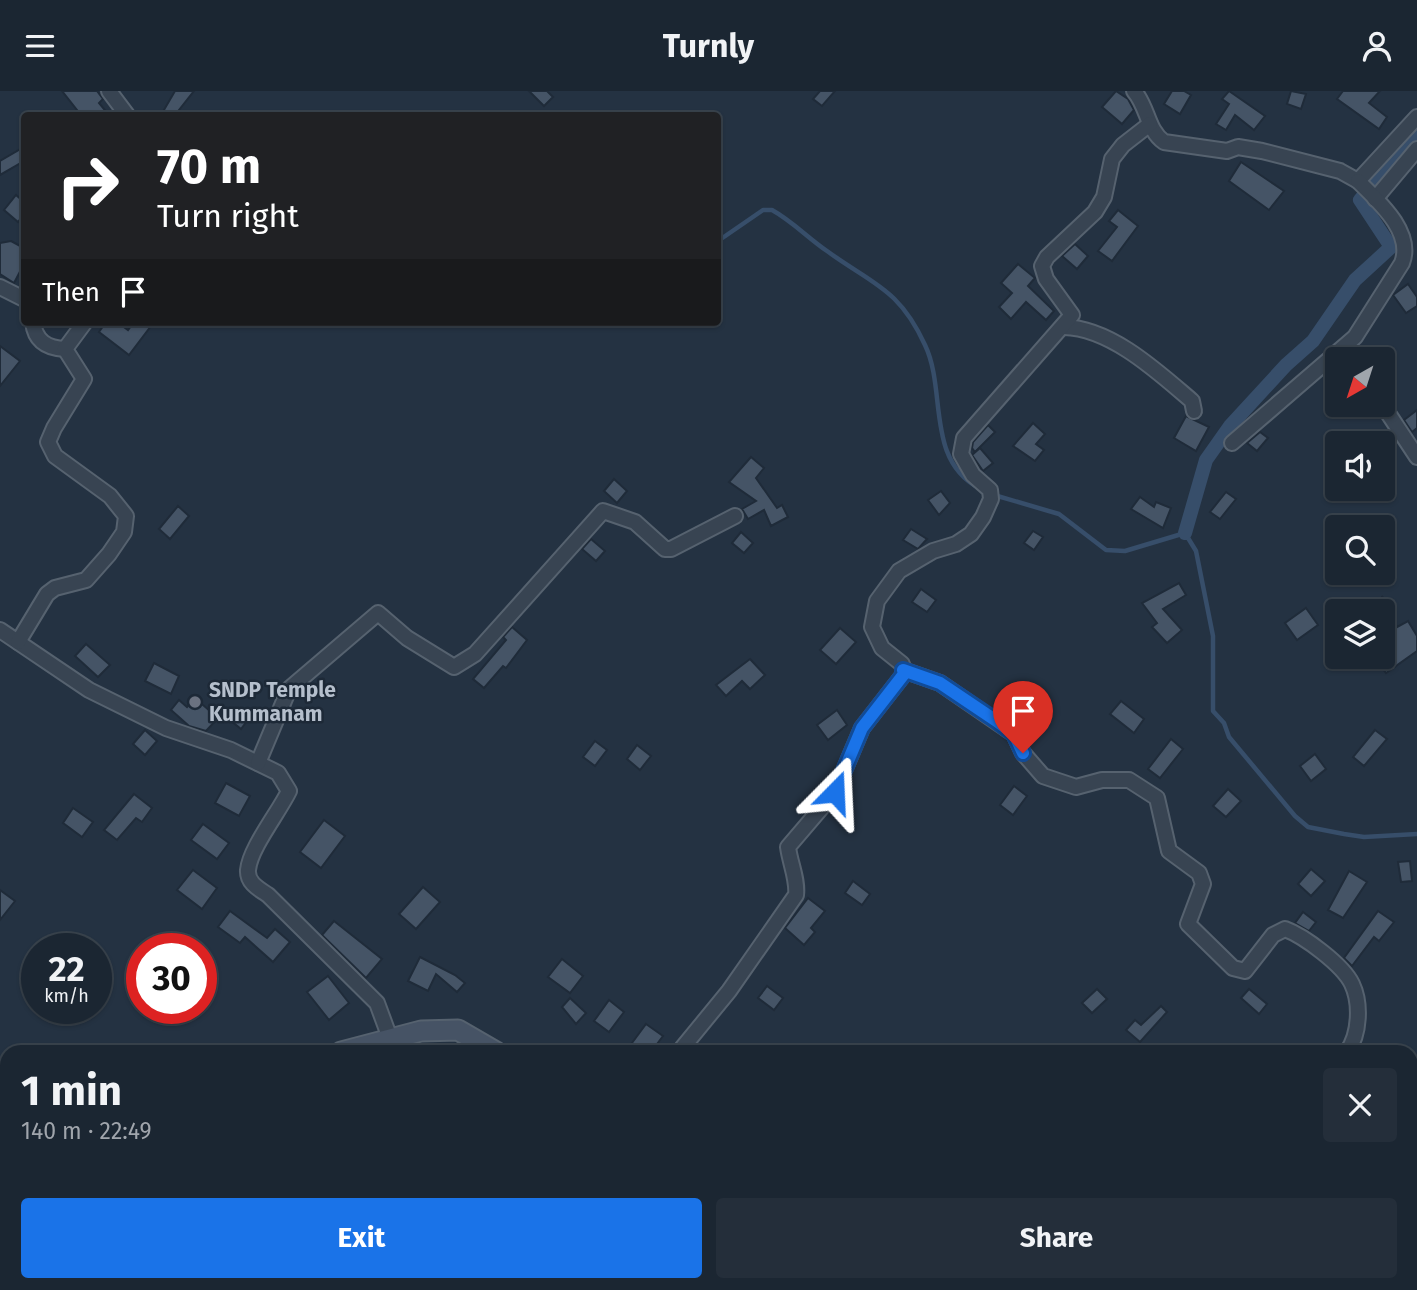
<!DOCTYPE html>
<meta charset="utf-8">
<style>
:root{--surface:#1b2632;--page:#242e3a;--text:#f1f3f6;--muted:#a0a5ac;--line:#39434d;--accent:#1a73e8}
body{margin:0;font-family:"Fira Sans",sans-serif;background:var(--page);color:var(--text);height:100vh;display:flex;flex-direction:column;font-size:26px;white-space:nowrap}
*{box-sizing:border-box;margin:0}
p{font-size:23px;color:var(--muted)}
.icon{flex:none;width:38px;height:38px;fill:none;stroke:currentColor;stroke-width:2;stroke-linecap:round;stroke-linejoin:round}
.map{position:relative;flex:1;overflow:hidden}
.side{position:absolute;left:0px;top:954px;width:1418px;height:247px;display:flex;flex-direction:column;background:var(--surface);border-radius:21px 21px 0 0;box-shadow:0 2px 5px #0004,0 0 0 2px var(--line)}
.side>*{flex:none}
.guide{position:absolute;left:21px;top:21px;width:700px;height:214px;border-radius:7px;box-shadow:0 2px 5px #0004,0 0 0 2px var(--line);background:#202124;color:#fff;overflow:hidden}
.needle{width:46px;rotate:219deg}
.fabs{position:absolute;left:1325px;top:256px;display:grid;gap:14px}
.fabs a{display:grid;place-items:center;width:70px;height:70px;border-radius:7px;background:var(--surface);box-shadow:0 2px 5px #0004,0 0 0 2px var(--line);font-size:35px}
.speed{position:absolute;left:21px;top:842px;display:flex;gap:14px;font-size:35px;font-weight:700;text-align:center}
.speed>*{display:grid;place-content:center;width:91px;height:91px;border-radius:50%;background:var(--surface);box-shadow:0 2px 5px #0004,0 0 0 2px var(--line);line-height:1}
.speed small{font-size:18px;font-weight:400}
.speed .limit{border:10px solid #d22;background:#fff;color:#111}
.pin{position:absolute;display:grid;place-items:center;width:60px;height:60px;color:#fff;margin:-72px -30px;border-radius:50% 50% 50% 0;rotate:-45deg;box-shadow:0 0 7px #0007}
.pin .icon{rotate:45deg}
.me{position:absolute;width:77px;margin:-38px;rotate:21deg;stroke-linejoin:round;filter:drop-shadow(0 0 5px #0008)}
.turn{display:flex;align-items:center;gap:24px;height:147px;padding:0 21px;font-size:32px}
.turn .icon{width:91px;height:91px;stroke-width:2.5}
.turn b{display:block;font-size:49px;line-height:60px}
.then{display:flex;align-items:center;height:66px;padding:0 21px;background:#0003;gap:14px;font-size:26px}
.round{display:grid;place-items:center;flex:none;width:74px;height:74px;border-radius:7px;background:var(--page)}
.overview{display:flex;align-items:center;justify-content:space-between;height:119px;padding:0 21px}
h1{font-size:42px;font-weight:700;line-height:52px}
.primary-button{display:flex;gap:14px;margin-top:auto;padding:14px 21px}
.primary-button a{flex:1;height:80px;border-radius:7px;background:var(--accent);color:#fff;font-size:28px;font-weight:700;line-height:80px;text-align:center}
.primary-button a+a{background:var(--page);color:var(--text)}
header{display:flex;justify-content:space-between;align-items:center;height:91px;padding:0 21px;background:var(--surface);font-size:32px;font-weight:700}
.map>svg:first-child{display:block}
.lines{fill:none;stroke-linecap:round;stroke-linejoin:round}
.stream{stroke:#374e6a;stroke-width:4.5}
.canal{stroke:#374e6a;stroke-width:14}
.building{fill:#455466;stroke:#1f2b39;stroke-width:2}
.street-casing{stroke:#56626f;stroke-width:18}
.secondary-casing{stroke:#56626f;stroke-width:23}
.street{stroke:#384452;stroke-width:14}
.secondary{stroke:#465365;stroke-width:19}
.route-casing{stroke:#114b97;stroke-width:18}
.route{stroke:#1a73e8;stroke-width:12}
.worship-dot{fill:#6b7280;stroke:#1d2937;stroke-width:2.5}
.labels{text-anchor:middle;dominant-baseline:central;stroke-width:5;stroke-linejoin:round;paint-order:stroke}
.poi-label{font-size:21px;font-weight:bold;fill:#b5bfcc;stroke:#1d2937;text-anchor:start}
</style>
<header><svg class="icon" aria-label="menu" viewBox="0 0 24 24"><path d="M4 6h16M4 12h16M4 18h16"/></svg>Turnly<svg class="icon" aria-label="person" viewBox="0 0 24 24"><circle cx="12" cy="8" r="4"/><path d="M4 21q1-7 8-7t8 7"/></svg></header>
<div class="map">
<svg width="1417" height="1199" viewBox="0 0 1417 1199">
<rect width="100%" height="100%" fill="#243242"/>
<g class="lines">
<!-- stream -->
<g class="stream">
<path d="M718,150L763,119H772C792,130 808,147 827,160C872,193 899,197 925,254C947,300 925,368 979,397"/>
<polyline points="994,404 1059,423 1106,459 1125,460 1185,442 1196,460 1213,545 1213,620 1224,632 1229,646 1295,725 1308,736 1344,743 1364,746 1417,743"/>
<polyline points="1101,1199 1112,1195"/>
</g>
<!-- canal -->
<g class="canal">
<polyline points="1185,442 1206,369 1230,335 1286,274 1313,250 1355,189 1391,156 1360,109 1417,41"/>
<polyline points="0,1126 7,1124"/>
<polyline points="609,1194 611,1199"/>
</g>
</g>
<!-- building -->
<g class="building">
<polygon points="62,0 97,0 103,8 99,12 109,24 81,24"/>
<polygon points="175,0 194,0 175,24 161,24"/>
<polygon points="529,0 547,0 553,6 544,15"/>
<polygon points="820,0 835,0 822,15 813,8"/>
<polygon points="1116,0 1128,8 1134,19 1122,33 1102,16"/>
<polygon points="1172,0 1184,0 1191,4 1180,23 1164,13"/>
<polygon points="1229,0 1265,25 1254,39 1235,24 1226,39 1216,33 1229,13 1222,8"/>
<polygon points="1291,0 1306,3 1301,18 1287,13"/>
<polygon points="1343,0 1380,0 1369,12 1387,26 1379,38 1337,8"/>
<polygon points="24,56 24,70 0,84 0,70"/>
<polygon points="1241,71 1284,100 1269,119 1229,90"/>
<polygon points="16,104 24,111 24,123 18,131 4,119"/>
<polygon points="1118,119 1138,135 1112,170 1098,160 1117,136 1109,130"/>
<polygon points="11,150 24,157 24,173 14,192 0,183 0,152"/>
<polygon points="1075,153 1088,165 1077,178 1062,165"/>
<polygon points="1018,173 1035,187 1028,195 1054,220 1046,229 1026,211 1011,228 999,216 1012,202 1001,192"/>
<polygon points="1408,193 1417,206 1417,215 1406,222 1393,204"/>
<polygon points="106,231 117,231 128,239 134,231 154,231 129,264 99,241"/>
<polygon points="0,255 20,270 0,295"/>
<polygon points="1417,319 1417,337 1412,341 1404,329"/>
<polygon points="1186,325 1209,336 1196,360 1174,347"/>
<polygon points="1033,332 1045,343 1036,353 1044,359 1035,370 1013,355"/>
<polygon points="988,334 995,341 975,361 972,357 973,351"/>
<polygon points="1260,341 1268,347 1257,360 1247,352"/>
<polygon points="980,357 993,372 983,380 972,364"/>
<polygon points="751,366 764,377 756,387 777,417 782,414 788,426 771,435 764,419 748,428 742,418 756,410 729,391"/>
<polygon points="614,388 627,400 617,412 604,400"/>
<polygon points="941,400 950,412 939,424 928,409"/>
<polygon points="1226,401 1236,408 1220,428 1210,421"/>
<polygon points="1140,406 1154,416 1156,411 1171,417 1163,437 1131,418"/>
<polygon points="178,415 189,425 170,448 159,438"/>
<polygon points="911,438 927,448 918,458 903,449"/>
<polygon points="1033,440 1043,446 1034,459 1024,452"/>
<polygon points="741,441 753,452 744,462 732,452"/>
<polygon points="591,448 605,460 596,470 582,458"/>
<polygon points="1179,492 1186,504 1163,518 1182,539 1167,552 1152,536 1157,532 1142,512"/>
<polygon points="921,498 936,509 927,521 912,511"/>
<polygon points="1382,505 1397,536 1408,530 1417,545 1417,560 1386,582 1376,568 1382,565"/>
<polygon points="1306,517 1318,534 1297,549 1285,532"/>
<polygon points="512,536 527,549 506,577 503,575 484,597 473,588 506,549 503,546"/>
<polygon points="840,537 856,551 836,573 820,559"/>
<polygon points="86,553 110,574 98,586 75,565"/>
<polygon points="750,568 765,584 750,598 742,590 726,605 716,594"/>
<polygon points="154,572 179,585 171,603 145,590"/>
<polygon points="195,607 218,627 206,640 189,635 171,619 179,609 187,616"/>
<polygon points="1121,610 1144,628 1134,642 1110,623"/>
<polygon points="238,618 250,626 241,638 230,629"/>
<polygon points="837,619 847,634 828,649 817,634"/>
<polygon points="145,639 157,650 145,664 133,653"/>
<polygon points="1375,639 1387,648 1364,675 1353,666"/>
<polygon points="1171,648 1183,658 1160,687 1148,678"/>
<polygon points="595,650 607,659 595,675 583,666"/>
<polygon points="637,654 651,665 640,679 627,668"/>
<polygon points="1315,663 1326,678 1311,690 1300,675"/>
<polygon points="226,692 250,705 239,725 215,712"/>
<polygon points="1014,695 1027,705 1013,724 1000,714"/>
<polygon points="1228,698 1241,710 1226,726 1213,715"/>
<polygon points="134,703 152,717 142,731 136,727 117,749 104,739"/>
<polygon points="73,717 93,731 82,746 63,732"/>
<polygon points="324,729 345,745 321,777 300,761"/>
<polygon points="203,733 229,752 217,768 191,749"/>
<polygon points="1410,770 1412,790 1401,791 1398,771"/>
<polygon points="1311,778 1325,790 1311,805 1298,793"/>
<polygon points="193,779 217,797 202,818 177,799"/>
<polygon points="1349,780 1367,791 1343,827 1328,819"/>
<polygon points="853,790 870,803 862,814 845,802"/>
<polygon points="423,796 440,811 416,838 399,823"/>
<polygon points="0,799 15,810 0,829"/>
<polygon points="808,807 825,820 811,837 815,841 804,854 785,837"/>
<polygon points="230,820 267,847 275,838 290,851 273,871 245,846 240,852 218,836"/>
<polygon points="1378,820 1394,831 1379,850 1374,846 1352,875 1344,867"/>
<polygon points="1303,821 1316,831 1309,840 1295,832"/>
<polygon points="334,830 382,868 366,887 322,844"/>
<polygon points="420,866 455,884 465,892 457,901 436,883 428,900 408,890"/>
<polygon points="562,868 583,885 570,902 548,886"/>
<polygon points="328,885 349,912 329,929 307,901"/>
<polygon points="767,895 783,907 774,919 758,907"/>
<polygon points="1097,898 1107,908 1092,922 1082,912"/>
<polygon points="1249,898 1267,913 1259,923 1241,907"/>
<polygon points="570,907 586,922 576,933 562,916"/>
<polygon points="609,909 624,921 609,941 594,930"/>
<polygon points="1161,915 1167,921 1140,951 1126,939 1135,929 1141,934"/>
<polygon points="646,933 663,945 651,961 635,961 629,956"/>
</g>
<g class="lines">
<!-- street casing -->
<g class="street-casing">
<g id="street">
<polyline points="109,0 127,24"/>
<path d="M1134,0C1148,16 1147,39 1164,51L1227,60L1238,56L1262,60L1340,80L1358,90L1417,26"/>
<polyline points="1375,108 1417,58"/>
<polyline points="0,196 24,208"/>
<path d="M33,231C35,250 47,257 65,258"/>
<path d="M1064,236C1111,237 1158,281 1192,310L1194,320"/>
<polyline points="1382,313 1417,366"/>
<path d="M1232,352L1355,246L1402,172C1414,141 1378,110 1358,90"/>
<path d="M0,539L89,599L166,637L231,659L278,682L289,700C279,721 250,757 248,779C247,792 259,798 268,804L377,912L391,950"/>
<polyline points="18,551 47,503 55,497 86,489 109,463 124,441 126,425 110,405 55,365 48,351 54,337 84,288 65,258 85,231"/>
<path d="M903,579L940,592L1014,643L1023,662L1043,685L1076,696L1102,689H1129L1157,707L1169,760L1199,782L1203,793L1188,833L1233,877L1245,880L1273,844L1285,838C1304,845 1343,874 1352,893C1361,912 1360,943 1347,961"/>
<polyline points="258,672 289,598 378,522 407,547 454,576 475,563 603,420 635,431 665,458 671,458 735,425"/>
<path d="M679,961L729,900L796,804C798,789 790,772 788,756L835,701L862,637L904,583L902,573L882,557L872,536L877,510L899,480L933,460L956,453L971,443L983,426L991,408L990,399L973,384L961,363L964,347L1072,224L1046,188L1042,175L1047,166L1095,121L1104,106L1112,68L1123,54L1150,33"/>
<polyline points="408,1194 414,1199"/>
<polyline points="14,1199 18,1194"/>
<polyline points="1038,1199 1041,1194"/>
</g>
</g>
<!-- secondary casing -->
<g class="secondary-casing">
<g id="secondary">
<polyline points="341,961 421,940 458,939 496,961"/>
<polyline points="0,1081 7,1081"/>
<polyline points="638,1194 641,1199"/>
</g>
</g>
<!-- street -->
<use href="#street" class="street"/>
<!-- secondary -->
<use href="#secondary" class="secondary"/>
</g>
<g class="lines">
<!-- route casing -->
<g class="route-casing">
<polyline id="route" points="835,701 862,637 904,583 903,579 940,592 995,629 1014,643 1023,662"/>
</g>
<!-- route -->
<use href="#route" class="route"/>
</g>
<!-- markers -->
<circle class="worship-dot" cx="195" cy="611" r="7"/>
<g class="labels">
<!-- poi labels -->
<g class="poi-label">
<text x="209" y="599">SNDP Temple<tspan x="209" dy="24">Kummanam</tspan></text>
</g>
</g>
</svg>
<div class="fabs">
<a><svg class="needle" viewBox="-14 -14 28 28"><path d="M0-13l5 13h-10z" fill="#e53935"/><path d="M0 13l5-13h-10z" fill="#a0a5ac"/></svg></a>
<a><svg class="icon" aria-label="sound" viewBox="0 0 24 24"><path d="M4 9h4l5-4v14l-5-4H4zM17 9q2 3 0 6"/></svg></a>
<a><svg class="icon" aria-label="search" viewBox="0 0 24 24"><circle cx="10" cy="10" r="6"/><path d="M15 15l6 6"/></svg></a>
<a><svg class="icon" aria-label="layers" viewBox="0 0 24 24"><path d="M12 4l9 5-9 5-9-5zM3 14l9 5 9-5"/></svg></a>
</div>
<div class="speed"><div>22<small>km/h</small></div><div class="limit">30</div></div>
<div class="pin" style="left:1023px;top:662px;background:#d93025"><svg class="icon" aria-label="arrive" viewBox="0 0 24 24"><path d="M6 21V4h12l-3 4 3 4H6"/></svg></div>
<svg class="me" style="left:835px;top:701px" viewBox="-20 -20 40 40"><path d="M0-17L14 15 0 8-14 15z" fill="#1a73e8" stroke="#fff" stroke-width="4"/></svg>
<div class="guide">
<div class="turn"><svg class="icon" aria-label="right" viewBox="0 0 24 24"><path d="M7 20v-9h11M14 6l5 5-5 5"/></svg><div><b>70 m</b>Turn right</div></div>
<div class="then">Then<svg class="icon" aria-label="arrive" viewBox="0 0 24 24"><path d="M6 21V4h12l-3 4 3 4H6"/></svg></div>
</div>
<section class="side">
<div class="overview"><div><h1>1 min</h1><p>140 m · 22:49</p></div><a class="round"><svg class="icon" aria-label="close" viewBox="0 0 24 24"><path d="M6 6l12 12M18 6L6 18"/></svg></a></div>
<div class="primary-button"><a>Exit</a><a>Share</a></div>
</section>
</div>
